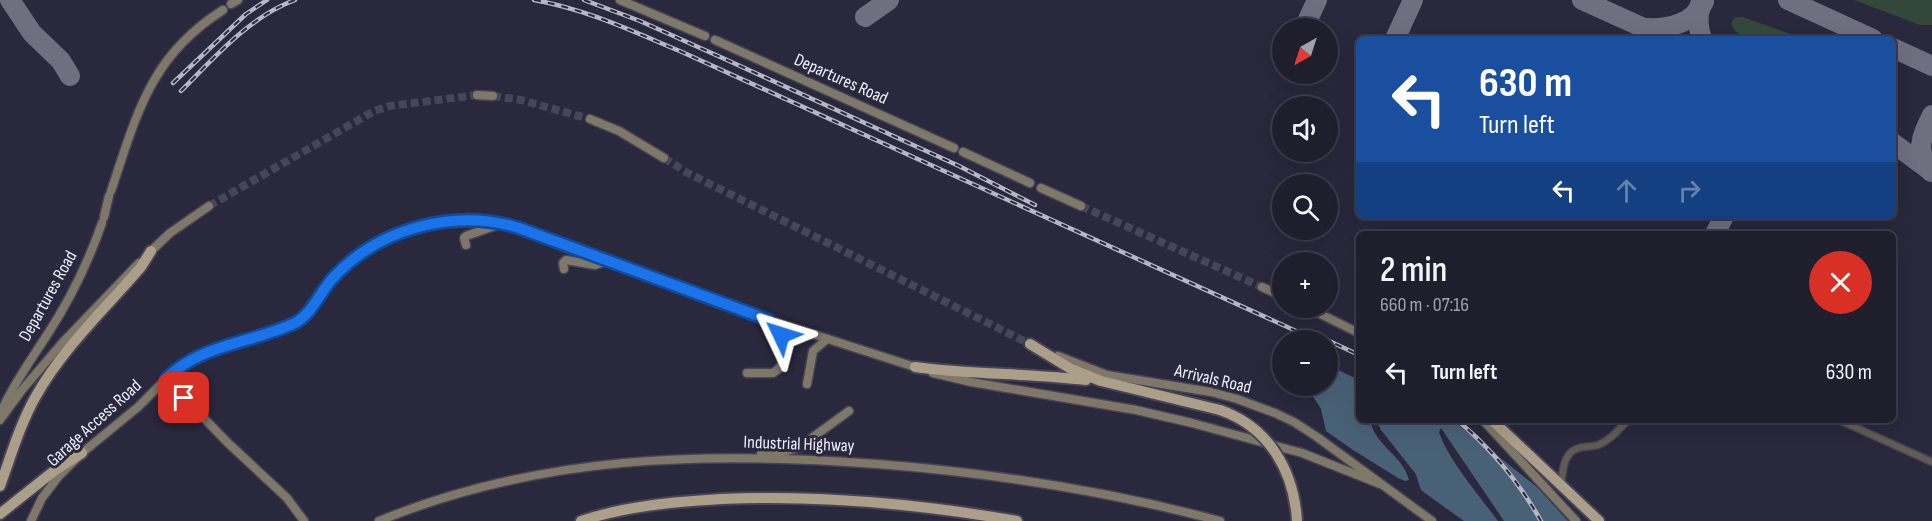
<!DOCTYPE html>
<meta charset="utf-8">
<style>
:root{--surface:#1f1e2d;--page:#272735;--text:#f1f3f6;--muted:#a1a2aa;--line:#3c3c49}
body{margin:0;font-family:"Sofia Sans Condensed",sans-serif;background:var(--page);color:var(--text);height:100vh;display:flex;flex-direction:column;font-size:22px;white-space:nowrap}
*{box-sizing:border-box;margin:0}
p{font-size:20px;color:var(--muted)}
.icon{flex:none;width:33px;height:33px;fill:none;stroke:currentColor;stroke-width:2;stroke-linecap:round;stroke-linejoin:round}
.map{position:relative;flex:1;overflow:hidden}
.panel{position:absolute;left:1356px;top:231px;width:540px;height:192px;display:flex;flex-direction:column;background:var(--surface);border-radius:9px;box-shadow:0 6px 24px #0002,0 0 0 2px var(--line)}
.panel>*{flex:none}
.top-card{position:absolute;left:1356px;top:36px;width:540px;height:183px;border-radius:9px;box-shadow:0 6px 24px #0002,0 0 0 2px var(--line);background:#1a4fa0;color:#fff;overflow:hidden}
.needle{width:39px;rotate:219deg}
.controls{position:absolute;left:1272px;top:18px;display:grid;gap:12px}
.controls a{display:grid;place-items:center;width:66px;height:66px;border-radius:50%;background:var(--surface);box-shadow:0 6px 24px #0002,0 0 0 2px var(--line);font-size:30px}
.pin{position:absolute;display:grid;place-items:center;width:51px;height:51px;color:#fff;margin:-26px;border-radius:12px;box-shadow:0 3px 9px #0006}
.me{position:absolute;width:66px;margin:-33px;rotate:311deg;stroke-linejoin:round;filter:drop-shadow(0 0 4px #0008)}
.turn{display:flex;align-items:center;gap:21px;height:126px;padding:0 24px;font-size:27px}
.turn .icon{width:78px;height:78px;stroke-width:2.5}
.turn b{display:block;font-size:42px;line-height:51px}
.lanes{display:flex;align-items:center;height:57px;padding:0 24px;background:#0003;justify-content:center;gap:30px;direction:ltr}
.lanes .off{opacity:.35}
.round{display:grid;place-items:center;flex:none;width:63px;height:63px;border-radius:32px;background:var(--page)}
.headline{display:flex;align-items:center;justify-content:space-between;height:102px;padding:0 24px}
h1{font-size:36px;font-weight:600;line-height:45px}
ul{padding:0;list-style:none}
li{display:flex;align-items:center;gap:18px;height:78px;padding:0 24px}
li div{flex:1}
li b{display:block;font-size:22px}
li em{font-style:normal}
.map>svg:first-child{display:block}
.green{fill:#33483b}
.water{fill:#496177}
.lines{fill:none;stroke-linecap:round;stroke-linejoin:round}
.taxiway{stroke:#706f80;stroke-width:20}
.secondary-tunnel{stroke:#474659;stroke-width:8;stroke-dasharray:8 4;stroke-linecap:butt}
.street-casing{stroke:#454457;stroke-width:9}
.secondary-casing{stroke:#454457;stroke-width:11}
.highway-casing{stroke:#454457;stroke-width:14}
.street{stroke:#615c53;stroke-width:6}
.secondary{stroke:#7f7869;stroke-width:8}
.highway{stroke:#ac9f89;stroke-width:10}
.rail-casing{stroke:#b6b6c5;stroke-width:4.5}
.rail{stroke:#29283c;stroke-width:2;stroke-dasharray:7;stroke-linecap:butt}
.highway-bridge-casing{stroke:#454457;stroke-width:14;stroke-linecap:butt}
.highway-bridge{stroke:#ac9f89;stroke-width:10}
.route-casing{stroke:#114b97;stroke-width:15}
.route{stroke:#1a73e8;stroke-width:10}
.labels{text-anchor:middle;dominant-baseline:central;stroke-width:6;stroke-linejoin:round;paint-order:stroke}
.street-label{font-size:18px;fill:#eeeefb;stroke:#29283c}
</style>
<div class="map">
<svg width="1932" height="521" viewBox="0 0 1932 521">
<rect width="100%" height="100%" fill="#29283c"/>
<!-- green -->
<g class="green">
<polygon points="1854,0 1932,0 1932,25 1920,25"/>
<polygon points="1739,17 1743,17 1804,39 1747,39 1735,31 1731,24 1734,18"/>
</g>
<!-- water -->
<g class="water">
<path d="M1328,365L1359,380V420H1370C1375,446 1403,455 1409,480L1405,481L1398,478L1353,450L1326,431L1321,409L1314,398L1300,386H1328Z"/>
<path d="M1376,420H1421L1430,424L1437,420H1452L1537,487L1568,521H1504L1441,428L1439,432C1447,458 1481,498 1498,521H1464L1422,491C1418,485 1419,480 1415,473L1381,430Z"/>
</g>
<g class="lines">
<!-- taxiway -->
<g class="taxiway">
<polyline points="10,0 32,33 61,61 70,76"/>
<polyline points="1582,0 1668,39"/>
<polyline points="1788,0 1873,39"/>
<polyline points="865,17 889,0"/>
<polyline points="1304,28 1317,0"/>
<path d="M1648,28C1666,29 1699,23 1701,0"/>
<polyline points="1395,39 1413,0"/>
<path d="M1702,39C1698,28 1696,12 1704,2"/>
<polyline points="1893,48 1932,66"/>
<polyline points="1893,143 1928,169"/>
<path d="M1931,172C1915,149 1921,138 1932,115"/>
<polyline points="1715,234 1724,216"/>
</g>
<!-- secondary-tunnel -->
<g class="secondary-tunnel">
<polyline points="493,96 521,100 590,119"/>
<polyline points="664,158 686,172 1030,344"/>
<polyline points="209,206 374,111 390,106 477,95"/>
<polyline points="1081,206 1262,287"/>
</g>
<!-- street casing -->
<g class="street-casing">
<g id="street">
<polyline points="1839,420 1932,462"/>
<path d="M1561,484C1563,471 1563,452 1579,448C1585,446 1592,447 1598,445C1611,440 1619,429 1628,420"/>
</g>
</g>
<!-- secondary casing -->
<g class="secondary-casing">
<g id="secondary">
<polyline points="620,0 705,36"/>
<polyline points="231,4 238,0"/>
<polyline points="715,40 954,148"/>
<polyline points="477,95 493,96"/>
<polyline points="590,119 619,131 664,158"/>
<polyline points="963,152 1030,183"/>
<polyline points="1041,188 1081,206"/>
<path d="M111,191C137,114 150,56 223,10"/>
<polyline points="104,217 109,196"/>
<polyline points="466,245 464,238 466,236 500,224"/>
<polyline points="148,254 170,233 209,206"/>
<polyline points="564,269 563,263 566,260 595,265 606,261"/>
<polyline points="1262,287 1282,296"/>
<polyline points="1308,308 1359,333"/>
<polyline points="1058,356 1107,375 1211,392 1237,399 1275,413 1294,422 1317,437 1432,521"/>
<path d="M747,373H773C795,360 782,335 770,321"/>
<polyline points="933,373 971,382 1136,410 1192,423 1302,453 1380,484"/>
<polyline points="166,379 227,442 287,498 304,521"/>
<polyline points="807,384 813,351 827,339"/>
<path d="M2,410C14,383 31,360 47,335C70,300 88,263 102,223"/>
<polyline points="0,420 22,390 63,342 139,263"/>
<polyline points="1483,420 1576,521"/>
<polyline points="761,454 787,451 798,448 849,411"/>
<path d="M31,521L42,498L58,477L82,453L138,407L174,371L211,351L295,323C312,314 320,292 334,278C378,229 449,210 512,226L769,320L921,369"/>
<path d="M379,521C541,455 704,451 877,464C993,473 1108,491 1220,521"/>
</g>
</g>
<!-- highway casing -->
<g class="highway-casing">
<g id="highway">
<polyline points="1030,344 1071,369 1101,381 1220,410"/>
<path d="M915,367C972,375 1029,373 1086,380"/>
<polyline points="1492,420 1599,521"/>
<path d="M0,486C11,456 20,424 36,396C62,349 106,308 141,267L151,251"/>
<polyline points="0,514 54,471 82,453"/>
<path d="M581,521C626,506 673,502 721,499C819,495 920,504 1017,521"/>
</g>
</g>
<!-- street -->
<use href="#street" class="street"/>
<!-- secondary -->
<use href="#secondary" class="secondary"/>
<!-- highway -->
<use href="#highway" class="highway"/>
<!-- rail casing -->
<g class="rail-casing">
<g id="rail">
<path d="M534,0C586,9 634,32 682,52L1316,340"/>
<polyline points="584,0 640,21 727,60 959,166 1035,205"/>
<polyline points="173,83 246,14 267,0"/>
<path d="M181,91C214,58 249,17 295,0"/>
<polyline points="1310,332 1359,355"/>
<path d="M1457,420C1492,449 1519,482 1541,521"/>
</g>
</g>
<!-- rail -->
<use href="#rail" class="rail"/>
<!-- highway-bridge casing -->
<g class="highway-bridge-casing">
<path id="highway-bridge" d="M1220,410C1269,427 1294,471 1297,521"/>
</g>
<!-- highway-bridge -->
<use href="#highway-bridge" class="highway-bridge"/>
</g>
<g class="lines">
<!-- route casing -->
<g class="route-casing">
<path id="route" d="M184,398L166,379C200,344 253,343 295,323C312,314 320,292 333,278C379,228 455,208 519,228L769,320L781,335"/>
</g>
<!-- route -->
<use href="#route" class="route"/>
</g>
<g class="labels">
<!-- street labels -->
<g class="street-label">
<text transform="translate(841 79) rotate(24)">Departures Road</text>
<text transform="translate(48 296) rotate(-61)">Departures Road</text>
<text transform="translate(1213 379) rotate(13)">Arrivals Road</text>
<text transform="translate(94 423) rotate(-42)">Garage Access Road</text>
<text transform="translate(799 444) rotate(2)">Industrial Highway</text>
</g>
</g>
</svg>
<div class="controls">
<a><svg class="needle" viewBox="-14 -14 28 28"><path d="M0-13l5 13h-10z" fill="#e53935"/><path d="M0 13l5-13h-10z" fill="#a1a2aa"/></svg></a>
<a><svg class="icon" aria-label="sound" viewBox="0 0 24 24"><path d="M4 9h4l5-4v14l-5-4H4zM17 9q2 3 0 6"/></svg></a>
<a><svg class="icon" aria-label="search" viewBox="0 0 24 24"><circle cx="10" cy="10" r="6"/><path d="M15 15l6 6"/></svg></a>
<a>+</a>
<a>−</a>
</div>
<div class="pin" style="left:184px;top:398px;background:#d93025"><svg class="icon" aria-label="arrive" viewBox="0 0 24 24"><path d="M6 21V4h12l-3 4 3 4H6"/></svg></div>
<svg class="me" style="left:781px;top:335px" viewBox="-20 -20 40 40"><path d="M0-17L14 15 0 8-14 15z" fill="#1a73e8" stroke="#fff" stroke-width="4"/></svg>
<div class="top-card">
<div class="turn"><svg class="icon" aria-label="left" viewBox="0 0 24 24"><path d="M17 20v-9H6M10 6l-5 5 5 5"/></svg><div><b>630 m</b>Turn left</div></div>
<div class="lanes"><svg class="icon" aria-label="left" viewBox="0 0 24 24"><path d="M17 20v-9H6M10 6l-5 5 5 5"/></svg><svg class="icon off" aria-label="ahead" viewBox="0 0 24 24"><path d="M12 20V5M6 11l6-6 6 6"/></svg><svg class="icon off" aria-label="right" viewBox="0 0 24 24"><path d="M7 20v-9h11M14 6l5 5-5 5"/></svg></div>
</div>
<section class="panel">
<div class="headline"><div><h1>2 min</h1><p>660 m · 07:16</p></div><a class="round" style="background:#d93025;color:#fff"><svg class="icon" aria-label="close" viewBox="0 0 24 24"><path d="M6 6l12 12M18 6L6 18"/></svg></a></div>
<ul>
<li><svg class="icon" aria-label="left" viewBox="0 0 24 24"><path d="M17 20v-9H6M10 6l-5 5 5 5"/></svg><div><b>Turn left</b></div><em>630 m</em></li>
</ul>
</section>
</div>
